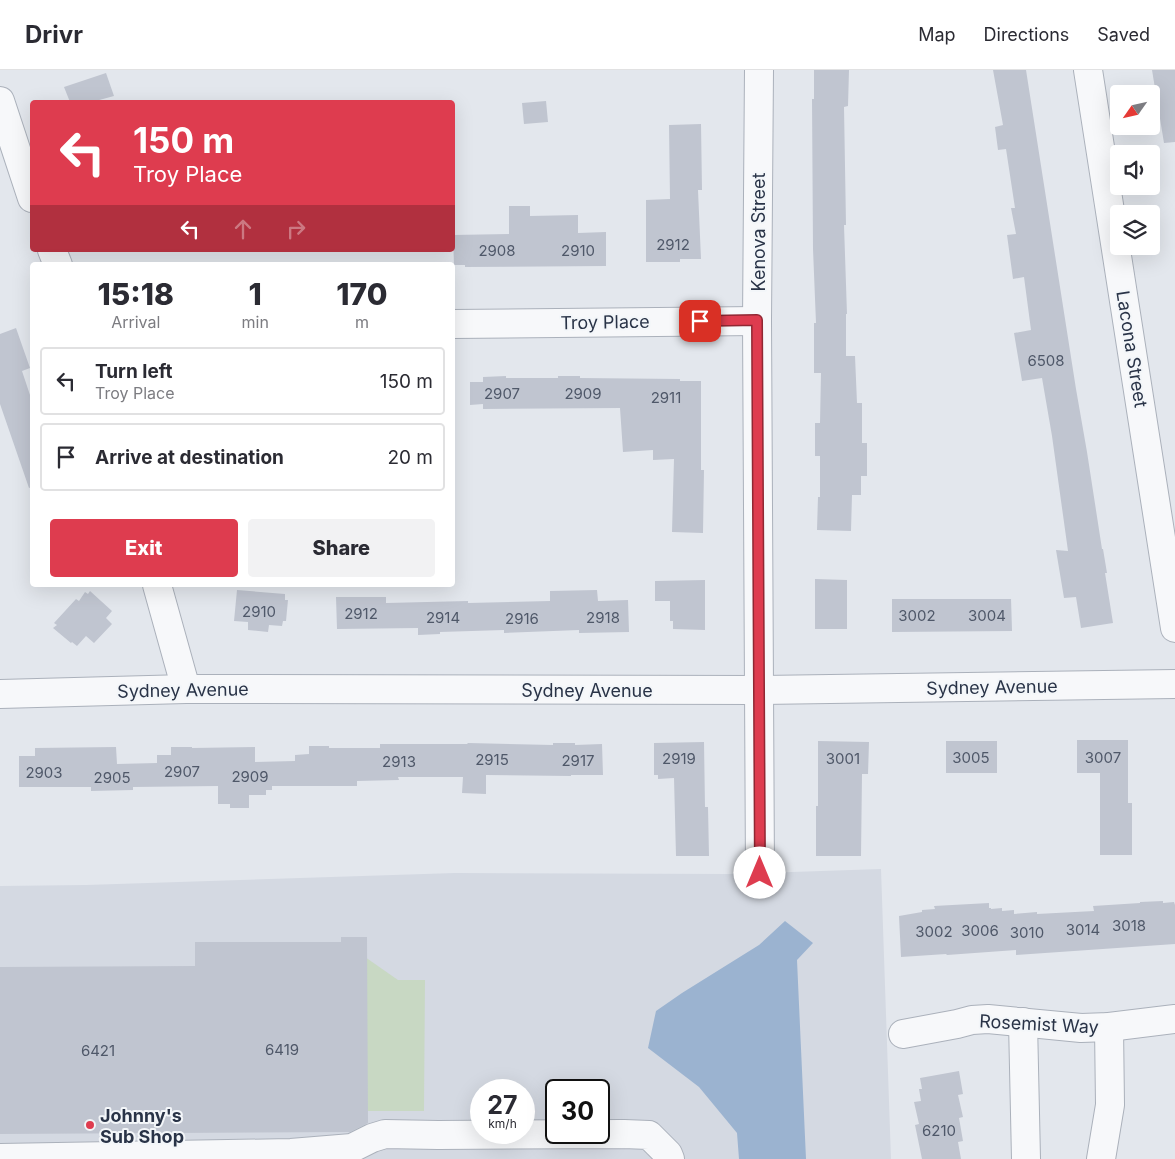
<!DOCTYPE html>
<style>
:root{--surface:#fff;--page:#f2f2f3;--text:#2b2b33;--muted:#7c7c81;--line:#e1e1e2;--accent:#de3c4f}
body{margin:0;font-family:Inter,sans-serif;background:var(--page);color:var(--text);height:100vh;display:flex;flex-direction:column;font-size:19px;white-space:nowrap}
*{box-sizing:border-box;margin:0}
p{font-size:16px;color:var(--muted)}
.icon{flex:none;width:28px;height:28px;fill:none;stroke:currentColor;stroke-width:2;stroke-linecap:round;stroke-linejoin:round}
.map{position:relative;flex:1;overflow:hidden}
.panel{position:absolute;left:30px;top:192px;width:425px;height:325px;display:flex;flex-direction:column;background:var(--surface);border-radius:5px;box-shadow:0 5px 20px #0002}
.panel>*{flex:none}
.banner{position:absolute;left:30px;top:30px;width:425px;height:152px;border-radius:5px;box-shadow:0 5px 20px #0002;background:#de3c4f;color:#fff;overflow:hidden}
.needle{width:32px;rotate:236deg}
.tools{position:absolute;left:1110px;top:15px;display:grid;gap:10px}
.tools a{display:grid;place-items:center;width:50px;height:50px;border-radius:5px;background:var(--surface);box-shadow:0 5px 20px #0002;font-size:25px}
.speed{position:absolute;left:470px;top:1009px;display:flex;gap:10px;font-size:25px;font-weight:700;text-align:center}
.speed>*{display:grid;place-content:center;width:65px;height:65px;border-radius:50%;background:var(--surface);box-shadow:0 5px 20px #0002;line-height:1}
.speed small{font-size:12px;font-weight:400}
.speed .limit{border:2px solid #111;border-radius:8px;background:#fff;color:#111}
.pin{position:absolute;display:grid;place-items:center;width:42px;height:42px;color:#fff;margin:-21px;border-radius:10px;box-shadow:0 2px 8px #0006}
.me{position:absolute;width:55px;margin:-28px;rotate:0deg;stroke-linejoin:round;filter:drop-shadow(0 0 4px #0008)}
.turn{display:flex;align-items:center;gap:18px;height:105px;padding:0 20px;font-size:22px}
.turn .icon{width:65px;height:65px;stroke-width:2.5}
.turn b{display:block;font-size:35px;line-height:42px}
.lanes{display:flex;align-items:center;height:48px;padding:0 20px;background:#0003;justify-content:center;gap:25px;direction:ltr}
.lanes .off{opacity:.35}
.eta{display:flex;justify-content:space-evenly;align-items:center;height:85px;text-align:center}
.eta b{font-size:30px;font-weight:800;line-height:35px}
.cta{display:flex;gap:10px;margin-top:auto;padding:10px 20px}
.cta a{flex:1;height:58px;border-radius:5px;background:var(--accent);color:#fff;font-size:20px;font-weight:800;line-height:58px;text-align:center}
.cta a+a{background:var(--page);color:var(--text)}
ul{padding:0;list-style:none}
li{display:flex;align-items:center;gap:15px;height:68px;margin:0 10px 8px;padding:0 10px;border:2px solid var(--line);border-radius:5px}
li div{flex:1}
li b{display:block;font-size:19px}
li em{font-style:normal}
header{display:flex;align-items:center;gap:30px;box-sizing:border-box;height:70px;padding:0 25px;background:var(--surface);border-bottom:1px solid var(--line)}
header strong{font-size:24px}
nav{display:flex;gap:28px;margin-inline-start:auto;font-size:18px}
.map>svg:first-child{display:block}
.built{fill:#d4d9e2;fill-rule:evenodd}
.green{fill:#c8d8c3}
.water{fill:#9bb3d0}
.building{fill:#c0c5d0}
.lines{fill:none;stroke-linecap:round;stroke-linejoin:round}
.minor-casing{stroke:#abb1bb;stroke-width:30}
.minor{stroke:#f7f8fa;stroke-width:28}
.route-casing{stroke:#902733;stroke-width:12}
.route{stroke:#de3c4f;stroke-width:9}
.poi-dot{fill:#de3c4f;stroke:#f3f6f9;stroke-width:2}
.labels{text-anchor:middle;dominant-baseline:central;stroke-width:4;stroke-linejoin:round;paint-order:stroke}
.number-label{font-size:15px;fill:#4f5869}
.street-label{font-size:18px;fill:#293347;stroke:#f3f6f9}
.poi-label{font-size:18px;font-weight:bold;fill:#293347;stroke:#f3f6f9;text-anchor:start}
</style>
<header>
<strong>Drivr</strong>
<nav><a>Map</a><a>Directions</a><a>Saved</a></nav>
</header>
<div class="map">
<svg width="1175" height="1089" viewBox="0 0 1175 1089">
<rect width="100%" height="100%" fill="#e3e7ed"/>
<!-- built -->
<path class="built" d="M881,799L891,1089H0V816L86,815L455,803L728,804ZM481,1020H524V1062H481ZM556,1020H599V1062H556Z"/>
<!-- green -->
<polygon class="green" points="365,887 398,910 425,910 424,1041 367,1041"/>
<!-- water -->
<polygon class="water" points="785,851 813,873 797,890 806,1089 739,1089 737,1063 699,1017 648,978 656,941 682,923 759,875"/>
<!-- building -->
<g class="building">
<polygon points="814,0 849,0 848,36 844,37 846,155 844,155 847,244 846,244 846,286 855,286 857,333 862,333 862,373 867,373 867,406 861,406 861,425 852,425 851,461 817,460 818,427 820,427 820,386 815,386 815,353 820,353 821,303 814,303 814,253 816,253 813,179 812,29 814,29"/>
<polygon points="993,0 1026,0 1076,319 1087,382 1102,479 1103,479 1107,503 1105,503 1113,553 1081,558 1076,527 1064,528 1056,480 1068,481 1052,366 1042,308 1022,311 1014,263 1031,260 1024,207 1013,209 1007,165 1016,164 1011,138 1015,138 1006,79 998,80 995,57 1003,55"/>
<polygon points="1152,0 1175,0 1175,72 1164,73"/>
<polygon points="106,3 114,26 92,32 70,32 64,17"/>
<polygon points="546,31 548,52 524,54 522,33"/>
<polygon points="701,54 702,120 698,120 701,189 680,189 680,192 646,192 646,130 670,129 669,55"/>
<polygon points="509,136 530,136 530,146 578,145 578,163 606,162 606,196 465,197 465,195 454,195 453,165 509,164"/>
<polygon points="16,258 30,298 22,301 32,331 32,417 29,418 0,334 0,264"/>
<polygon points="506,306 506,308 558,308 558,306 580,306 580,308 680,309 680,311 701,311 701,400 704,400 703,463 672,462 674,389 653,390 653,380 623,382 620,338 483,339 483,334 470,335 470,312 483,312 483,307"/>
<polygon points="815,509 847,510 847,559 815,559"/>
<polygon points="705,510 705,560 673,559 673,551 670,551 670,531 655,531 655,511"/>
<polygon points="237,520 285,524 285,530 288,530 286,551 283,551 282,556 269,555 268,562 248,560 248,552 234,551"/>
<polygon points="597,520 598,531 628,530 629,562 579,563 579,560 504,563 504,560 440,562 440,564 418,565 418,558 337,559 336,527 386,527 386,533 468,531 468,533 550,531 550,521"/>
<polygon points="90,521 112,541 106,548 112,554 94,573 86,566 77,576 72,572 71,573 53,558 57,555 54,553 76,529 79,531 85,522 88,524"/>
<polygon points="892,529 1011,529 1012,561 892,562"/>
<polygon points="1077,670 1128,670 1128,733 1132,733 1132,785 1100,785 1100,703 1077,703"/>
<polygon points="818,671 869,672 868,704 862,704 861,786 816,786 816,736 818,736"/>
<rect x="946" y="671" width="51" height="32"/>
<polygon points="704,672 705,737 708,737 709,786 676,786 674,708 658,709 658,705 654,705 654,673"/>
<polygon points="468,673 553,675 553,673 575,673 575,675 602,674 603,705 571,705 571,706 486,705 486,724 462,723 463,707 398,707 399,710 357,711 357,716 272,716 272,720 266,720 266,725 249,725 249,738 230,738 230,734 218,734 218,716 133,717 133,720 91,721 91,717 19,717 19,686 35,686 35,678 116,677 117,694 157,693 157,685 171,685 171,677 192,677 192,678 255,677 255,692 295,691 295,685 309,684 309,676 329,676 329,678 380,678 380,674 467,674"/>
<polygon points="1163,831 1163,833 1174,832 1175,835 1175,874 1016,885 1016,880 947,885 946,884 901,887 899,846 922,842 922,840 935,839 934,836 989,833 989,838 991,838 991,839 1002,838 1002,841 1014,840 1014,844 1037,842 1037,844 1094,841 1093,836 1140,833 1140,832"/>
<polygon points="341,867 367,867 368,1053 350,1062 0,1064 0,897 195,896 195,872 341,872"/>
<polygon points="959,1001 963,1024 958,1025 963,1047 959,1048 963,1071 958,1072 961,1089 922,1089 915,1055 919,1054 914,1032 921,1031 919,1019 922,1019 920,1008"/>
</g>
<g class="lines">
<!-- minor casing -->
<g class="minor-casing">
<g id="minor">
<polyline points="759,0 757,251 760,803"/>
<polyline points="1088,0 1175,558"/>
<polyline points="0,31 32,128"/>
<polyline points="52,180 58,195"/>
<polyline points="452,254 757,251"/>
<polyline points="157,515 186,619"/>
<polyline points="0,624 186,619 759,620 1175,614"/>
<polyline points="1023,952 1026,1089"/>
<polyline points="903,964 957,954 972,950 988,949 1081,958 1109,957 1175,949"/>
<polyline points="0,1088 291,1083 352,1078 372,1068 385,1064 438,1065 624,1064 649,1065 668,1084 670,1089"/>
<polyline points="1101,1089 1110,1035 1109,957"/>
</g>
</g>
<!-- minor -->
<use href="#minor" class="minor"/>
</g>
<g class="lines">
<!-- route casing -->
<g class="route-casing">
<polyline id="route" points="700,251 757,250 760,803"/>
</g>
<!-- route -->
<use href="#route" class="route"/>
</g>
<!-- markers -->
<circle class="poi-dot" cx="90" cy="1055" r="5"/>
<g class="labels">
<!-- number labels -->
<g class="number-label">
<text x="673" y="174">2912</text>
<text x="497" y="180">2908</text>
<text x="578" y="180">2910</text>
<text x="1046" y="290">6508</text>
<text x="502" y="323">2907</text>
<text x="583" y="323">2909</text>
<text x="666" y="327">2911</text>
<text x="259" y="541">2910</text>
<text x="361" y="543">2912</text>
<text x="917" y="545">3002</text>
<text x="987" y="545">3004</text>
<text x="443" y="547">2914</text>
<text x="603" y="547">2918</text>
<text x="522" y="548">2916</text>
<text x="971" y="687">3005</text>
<text x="1103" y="687">3007</text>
<text x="679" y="688">2919</text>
<text x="843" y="688">3001</text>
<text x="492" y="689">2915</text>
<text x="578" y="690">2917</text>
<text x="399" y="691">2913</text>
<text x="182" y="701">2907</text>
<text x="44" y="702">2903</text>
<text x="250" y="706">2909</text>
<text x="112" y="707">2905</text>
<text x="1129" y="855">3018</text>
<text x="1083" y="859">3014</text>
<text x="980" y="860">3006</text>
<text x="934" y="861">3002</text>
<text x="1027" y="862">3010</text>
<text x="282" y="979">6419</text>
<text x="98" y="980">6421</text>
<text x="939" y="1060">6210</text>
</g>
<!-- street labels -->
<g class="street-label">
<text transform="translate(758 162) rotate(-90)">Kenova Street</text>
<text transform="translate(605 252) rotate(-1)">Troy Place</text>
<text transform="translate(1132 279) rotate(81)">Lacona Street</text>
<text transform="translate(992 617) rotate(-1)">Sydney Avenue</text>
<text transform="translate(183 620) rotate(-1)">Sydney Avenue</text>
<text x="587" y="620">Sydney Avenue</text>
<text transform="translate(1039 954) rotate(3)">Rosemist Way</text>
</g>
<!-- poi labels -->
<g class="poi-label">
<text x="100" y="1045">Johnny's<tspan x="100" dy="21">Sub Shop</tspan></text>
</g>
</g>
</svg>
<div class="tools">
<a><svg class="needle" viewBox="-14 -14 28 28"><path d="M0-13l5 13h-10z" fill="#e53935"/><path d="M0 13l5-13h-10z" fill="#7c7c81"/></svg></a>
<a><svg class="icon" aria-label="sound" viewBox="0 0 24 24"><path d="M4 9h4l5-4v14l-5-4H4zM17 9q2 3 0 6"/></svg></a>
<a><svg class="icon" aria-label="layers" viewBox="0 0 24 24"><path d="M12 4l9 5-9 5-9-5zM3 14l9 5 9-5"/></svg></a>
</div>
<div class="speed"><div>27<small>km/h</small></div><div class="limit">30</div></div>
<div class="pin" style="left:700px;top:251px;background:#d93025"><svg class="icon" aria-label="arrive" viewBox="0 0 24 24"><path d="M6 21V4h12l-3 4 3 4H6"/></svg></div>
<svg class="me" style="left:760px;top:803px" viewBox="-20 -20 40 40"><circle r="19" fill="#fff"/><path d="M0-13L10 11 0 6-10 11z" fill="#de3c4f"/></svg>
<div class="banner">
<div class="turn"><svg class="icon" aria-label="left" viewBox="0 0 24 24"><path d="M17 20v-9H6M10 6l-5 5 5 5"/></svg><div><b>150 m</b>Troy Place</div></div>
<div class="lanes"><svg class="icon" aria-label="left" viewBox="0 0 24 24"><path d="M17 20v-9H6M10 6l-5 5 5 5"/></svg><svg class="icon off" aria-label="ahead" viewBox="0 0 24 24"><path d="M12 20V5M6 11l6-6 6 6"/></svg><svg class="icon off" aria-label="right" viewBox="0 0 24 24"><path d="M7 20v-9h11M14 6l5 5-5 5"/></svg></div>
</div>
<section class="panel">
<div class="eta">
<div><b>15:18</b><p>Arrival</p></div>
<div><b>1</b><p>min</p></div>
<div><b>170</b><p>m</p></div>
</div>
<ul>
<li><svg class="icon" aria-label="left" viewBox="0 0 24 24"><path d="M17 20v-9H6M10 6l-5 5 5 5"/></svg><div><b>Turn left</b><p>Troy Place</p></div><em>150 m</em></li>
<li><svg class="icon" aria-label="arrive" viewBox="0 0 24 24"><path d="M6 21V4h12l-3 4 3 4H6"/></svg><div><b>Arrive at destination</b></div><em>20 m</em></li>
</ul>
<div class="cta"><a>Exit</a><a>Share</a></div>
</section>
</div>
